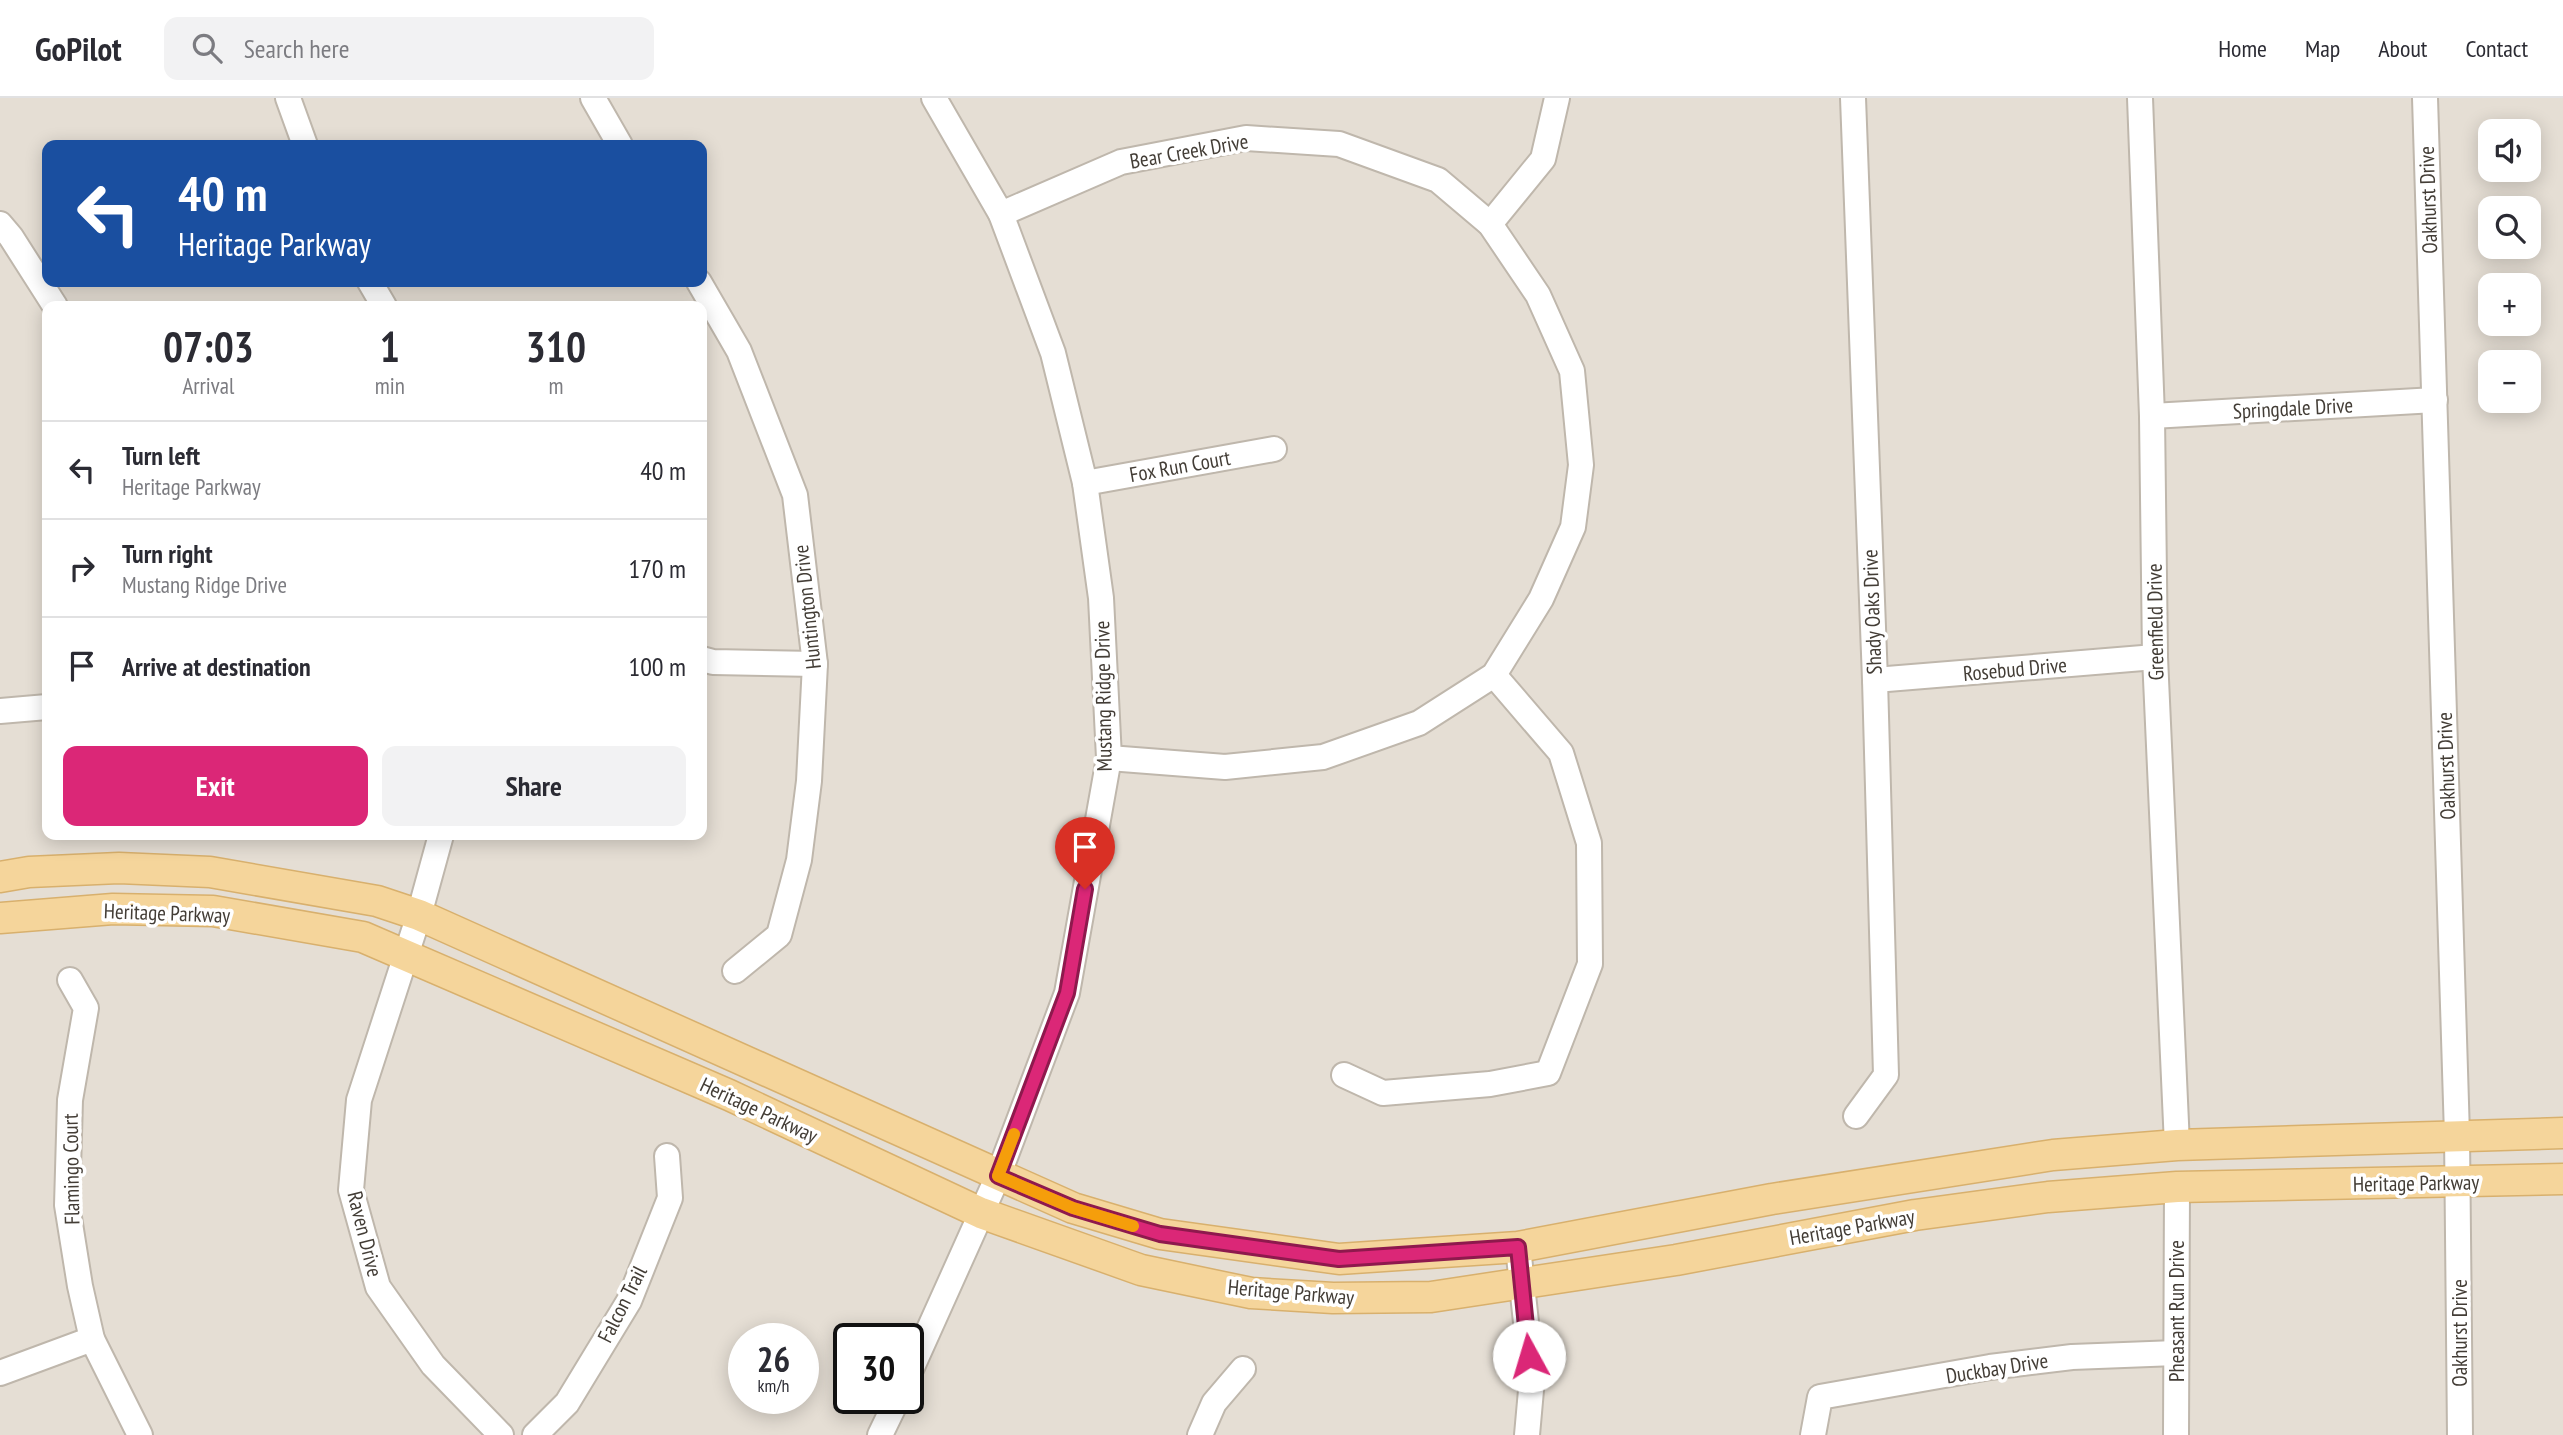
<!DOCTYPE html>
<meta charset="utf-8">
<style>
:root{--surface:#fff;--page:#f2f2f3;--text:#2b2b33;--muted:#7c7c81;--line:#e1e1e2;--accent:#db2777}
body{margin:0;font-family:"PT Sans Narrow",sans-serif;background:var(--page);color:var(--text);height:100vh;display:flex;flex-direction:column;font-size:26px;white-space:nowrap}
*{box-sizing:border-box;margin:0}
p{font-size:23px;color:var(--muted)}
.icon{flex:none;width:38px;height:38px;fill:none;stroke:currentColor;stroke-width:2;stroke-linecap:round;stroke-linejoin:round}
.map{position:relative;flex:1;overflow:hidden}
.details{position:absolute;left:42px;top:203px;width:665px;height:539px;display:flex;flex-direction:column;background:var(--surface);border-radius:14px;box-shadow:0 4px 18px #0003}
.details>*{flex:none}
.hud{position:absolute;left:42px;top:42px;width:665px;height:147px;border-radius:14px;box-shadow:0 4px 18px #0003;background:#1a4fa0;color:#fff;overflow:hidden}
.buttons{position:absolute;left:2478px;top:21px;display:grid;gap:14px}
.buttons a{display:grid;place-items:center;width:63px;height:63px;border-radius:14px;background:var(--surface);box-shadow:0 4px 18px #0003;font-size:35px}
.speed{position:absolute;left:728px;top:1225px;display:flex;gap:14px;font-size:35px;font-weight:700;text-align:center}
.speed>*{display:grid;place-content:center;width:91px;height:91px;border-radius:50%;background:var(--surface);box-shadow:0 4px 18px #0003;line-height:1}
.speed small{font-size:18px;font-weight:400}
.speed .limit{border:4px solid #111;border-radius:10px;background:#fff;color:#111}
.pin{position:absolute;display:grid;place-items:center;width:60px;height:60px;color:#fff;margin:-72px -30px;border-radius:50% 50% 50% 0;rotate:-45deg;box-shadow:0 0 7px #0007}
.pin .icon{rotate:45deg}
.me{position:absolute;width:77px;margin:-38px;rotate:354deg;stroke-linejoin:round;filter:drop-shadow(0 0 5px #0008)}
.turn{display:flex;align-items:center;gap:24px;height:147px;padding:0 21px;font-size:32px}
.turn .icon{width:91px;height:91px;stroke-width:2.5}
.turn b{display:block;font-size:49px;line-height:60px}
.eta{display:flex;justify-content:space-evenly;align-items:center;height:119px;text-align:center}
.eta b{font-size:42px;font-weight:800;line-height:49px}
.button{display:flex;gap:14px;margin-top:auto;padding:14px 21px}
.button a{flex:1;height:80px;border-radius:14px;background:var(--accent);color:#fff;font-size:28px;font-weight:800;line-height:80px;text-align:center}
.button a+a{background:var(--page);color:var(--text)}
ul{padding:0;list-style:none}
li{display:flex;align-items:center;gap:21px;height:98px;padding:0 21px;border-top:2px solid var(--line)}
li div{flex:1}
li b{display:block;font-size:26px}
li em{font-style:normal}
header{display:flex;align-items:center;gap:42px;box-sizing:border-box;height:98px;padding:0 35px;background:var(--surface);border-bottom:2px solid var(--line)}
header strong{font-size:33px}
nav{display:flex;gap:38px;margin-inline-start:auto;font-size:24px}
.search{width:490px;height:63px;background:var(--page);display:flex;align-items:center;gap:18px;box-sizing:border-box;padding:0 24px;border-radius:14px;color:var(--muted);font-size:26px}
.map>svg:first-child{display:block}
.residential{fill:#e5ded4;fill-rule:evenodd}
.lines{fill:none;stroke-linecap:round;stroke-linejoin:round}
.minor-casing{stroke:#bfb7ac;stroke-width:28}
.major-casing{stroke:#d8b06d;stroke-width:33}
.minor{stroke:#fff;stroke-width:24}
.major{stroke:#f5d59b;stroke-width:30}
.route-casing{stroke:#8e194d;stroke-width:18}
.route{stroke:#db2777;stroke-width:12}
.slow{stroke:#f59e0b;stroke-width:12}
.labels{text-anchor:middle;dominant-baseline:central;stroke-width:7;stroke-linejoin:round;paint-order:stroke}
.street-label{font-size:21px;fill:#433d36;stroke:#fff}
</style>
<header>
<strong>GoPilot</strong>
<div class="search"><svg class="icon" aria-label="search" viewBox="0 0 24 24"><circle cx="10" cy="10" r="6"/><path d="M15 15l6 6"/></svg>Search here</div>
<nav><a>Home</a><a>Map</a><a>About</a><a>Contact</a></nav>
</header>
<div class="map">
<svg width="2563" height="1337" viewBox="0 0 2563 1337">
<rect width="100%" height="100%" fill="#f1ede6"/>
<!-- residential -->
<path class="residential" d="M0,0H2563V1337H0ZM2490,33H2529V72H2490ZM47,47H702V184H47ZM2490,110H2529V149H2490ZM2490,187H2529V226H2490ZM47,208H702V737H47ZM2490,264H2529V303H2490ZM744,1241H803V1300H744ZM849,1241H908V1300H849Z"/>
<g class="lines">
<!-- minor casing -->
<g class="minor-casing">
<g id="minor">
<polyline points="288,0 305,47"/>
<polyline points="593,0 620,47"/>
<polyline points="1853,0 1875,582 1886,977 1856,1018"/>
<polyline points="2140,0 2152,318 2155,559 2177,1047"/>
<polyline points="2425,0 2457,1037 2460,1337"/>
<polyline points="1001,116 1121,64 1246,40 1339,46 1438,82 1490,126 1538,197 1572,273 1581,367 1573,429 1541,501 1494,577 1419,625 1323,659 1225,669 1109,660"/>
<polyline points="0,126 11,139 55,208"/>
<polyline points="1490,126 1543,61 1557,0"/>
<polyline points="370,184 384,208"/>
<polyline points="699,184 739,253 795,397 815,566 809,683 799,762 779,837 735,873"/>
<polyline points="2152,318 2435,302"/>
<polyline points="1085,385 1274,351"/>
<polyline points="702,561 713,564 815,566"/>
<polyline points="1875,582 2155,559"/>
<polyline points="0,613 47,609"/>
<polyline points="441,737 419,817 359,1002 351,1092 378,1189 433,1267 501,1337"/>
<polyline points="70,882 86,910 70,1002 67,1107 80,1188 92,1241 140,1337"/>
<polyline points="1344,977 1383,995 1490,986 1548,975 1590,866 1589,745 1561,655 1494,577"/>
<polyline points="1518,1149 1532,1281 1527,1337"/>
<polyline points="0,1275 92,1241"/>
<polyline points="908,1278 998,1078 1067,895 1109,660 1101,500 1085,385 1053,255 1001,116 934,0"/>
<polyline points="535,1337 567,1305 629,1203 670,1100 667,1058"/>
<polyline points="880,1337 898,1300"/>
<polyline points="1200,1337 1214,1305 1243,1271"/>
<polyline points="1813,1337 1820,1299 1990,1269 2072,1259 2176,1255"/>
<polyline points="2176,1337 2177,1089"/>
</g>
</g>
<!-- major casing -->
<g class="major-casing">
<g id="major">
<polyline points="0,779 29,774 119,770 210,774 377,803 419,817 1073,1110 1160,1136 1339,1161 1518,1149 1772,1101 2053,1057 2177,1047 2563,1035"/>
<polyline points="0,820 113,811 213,813 363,839 729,997 981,1115 1141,1172 1251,1195 1333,1200 1431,1199 1676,1162 1915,1117 2048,1099 2177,1089 2563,1081"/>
</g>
</g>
<!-- minor -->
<use href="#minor" class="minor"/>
<!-- major -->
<use href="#major" class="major"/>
</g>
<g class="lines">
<!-- route casing -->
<g class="route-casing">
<polyline id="route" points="1085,791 1067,895 998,1078 1073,1110 1160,1136 1339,1161 1518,1149 1529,1258"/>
</g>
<!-- route -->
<use href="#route" class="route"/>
<!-- slow -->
<polyline class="slow" points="1014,1036 998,1078 1073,1110 1133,1128"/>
</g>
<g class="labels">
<!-- street labels -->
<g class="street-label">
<text transform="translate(1189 53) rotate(-10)">Bear Creek Drive</text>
<text transform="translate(2428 102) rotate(-92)">Oakhurst Drive</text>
<text transform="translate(2293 310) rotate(-3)">Springdale Drive</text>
<text transform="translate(1180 368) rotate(-10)">Fox Run Court</text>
<text transform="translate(807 509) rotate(-96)">Huntington Drive</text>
<text transform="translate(1872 514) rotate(-92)">Shady Oaks Drive</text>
<text transform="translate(2155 524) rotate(-91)">Greenfield Drive</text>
<text transform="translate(2015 571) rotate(-5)">Rosebud Drive</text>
<text transform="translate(1103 598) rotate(-91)">Mustang Ridge Drive</text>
<text transform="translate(2446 668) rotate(-92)">Oakhurst Drive</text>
<text transform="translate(167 815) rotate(2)">Heritage Parkway</text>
<text transform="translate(759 1012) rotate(25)">Heritage Parkway</text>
<text transform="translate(71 1071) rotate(-91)">Flamingo Court</text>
<text transform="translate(2416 1085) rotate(-1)">Heritage Parkway</text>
<text transform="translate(1852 1129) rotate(-10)">Heritage Parkway</text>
<text transform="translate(365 1136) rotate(76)">Raven Drive</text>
<text transform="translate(1291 1194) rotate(5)">Heritage Parkway</text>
<text transform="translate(622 1206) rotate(-63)">Falcon Trail</text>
<text transform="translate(2176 1213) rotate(-90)">Pheasant Run Drive</text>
<text transform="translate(2459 1235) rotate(-90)">Oakhurst Drive</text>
<text transform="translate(1997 1270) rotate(-9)">Duckbay Drive</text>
</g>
</g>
</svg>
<div class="buttons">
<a><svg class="icon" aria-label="sound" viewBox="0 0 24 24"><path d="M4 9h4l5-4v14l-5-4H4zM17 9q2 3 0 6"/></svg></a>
<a><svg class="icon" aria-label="search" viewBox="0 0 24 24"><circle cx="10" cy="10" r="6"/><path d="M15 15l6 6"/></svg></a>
<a>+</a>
<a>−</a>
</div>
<div class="speed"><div>26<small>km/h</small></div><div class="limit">30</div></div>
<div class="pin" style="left:1085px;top:791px;background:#d93025"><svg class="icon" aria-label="arrive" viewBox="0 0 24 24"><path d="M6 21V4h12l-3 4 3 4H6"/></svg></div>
<svg class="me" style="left:1529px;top:1258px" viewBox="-20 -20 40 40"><circle r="19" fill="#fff"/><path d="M0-13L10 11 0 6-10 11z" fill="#db2777"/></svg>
<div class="hud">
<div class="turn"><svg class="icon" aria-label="left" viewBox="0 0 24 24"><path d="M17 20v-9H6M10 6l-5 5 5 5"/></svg><div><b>40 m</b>Heritage Parkway</div></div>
</div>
<section class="details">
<div class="eta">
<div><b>07:03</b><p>Arrival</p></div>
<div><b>1</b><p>min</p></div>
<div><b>310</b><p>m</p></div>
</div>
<ul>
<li><svg class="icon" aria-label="left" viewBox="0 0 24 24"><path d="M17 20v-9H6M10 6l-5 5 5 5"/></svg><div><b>Turn left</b><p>Heritage Parkway</p></div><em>40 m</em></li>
<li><svg class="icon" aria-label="right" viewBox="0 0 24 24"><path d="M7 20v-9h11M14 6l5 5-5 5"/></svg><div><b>Turn right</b><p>Mustang Ridge Drive</p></div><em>170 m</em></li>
<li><svg class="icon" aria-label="arrive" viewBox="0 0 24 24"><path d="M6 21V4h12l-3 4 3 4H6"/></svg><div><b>Arrive at destination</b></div><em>100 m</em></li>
</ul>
<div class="button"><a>Exit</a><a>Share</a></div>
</section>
</div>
